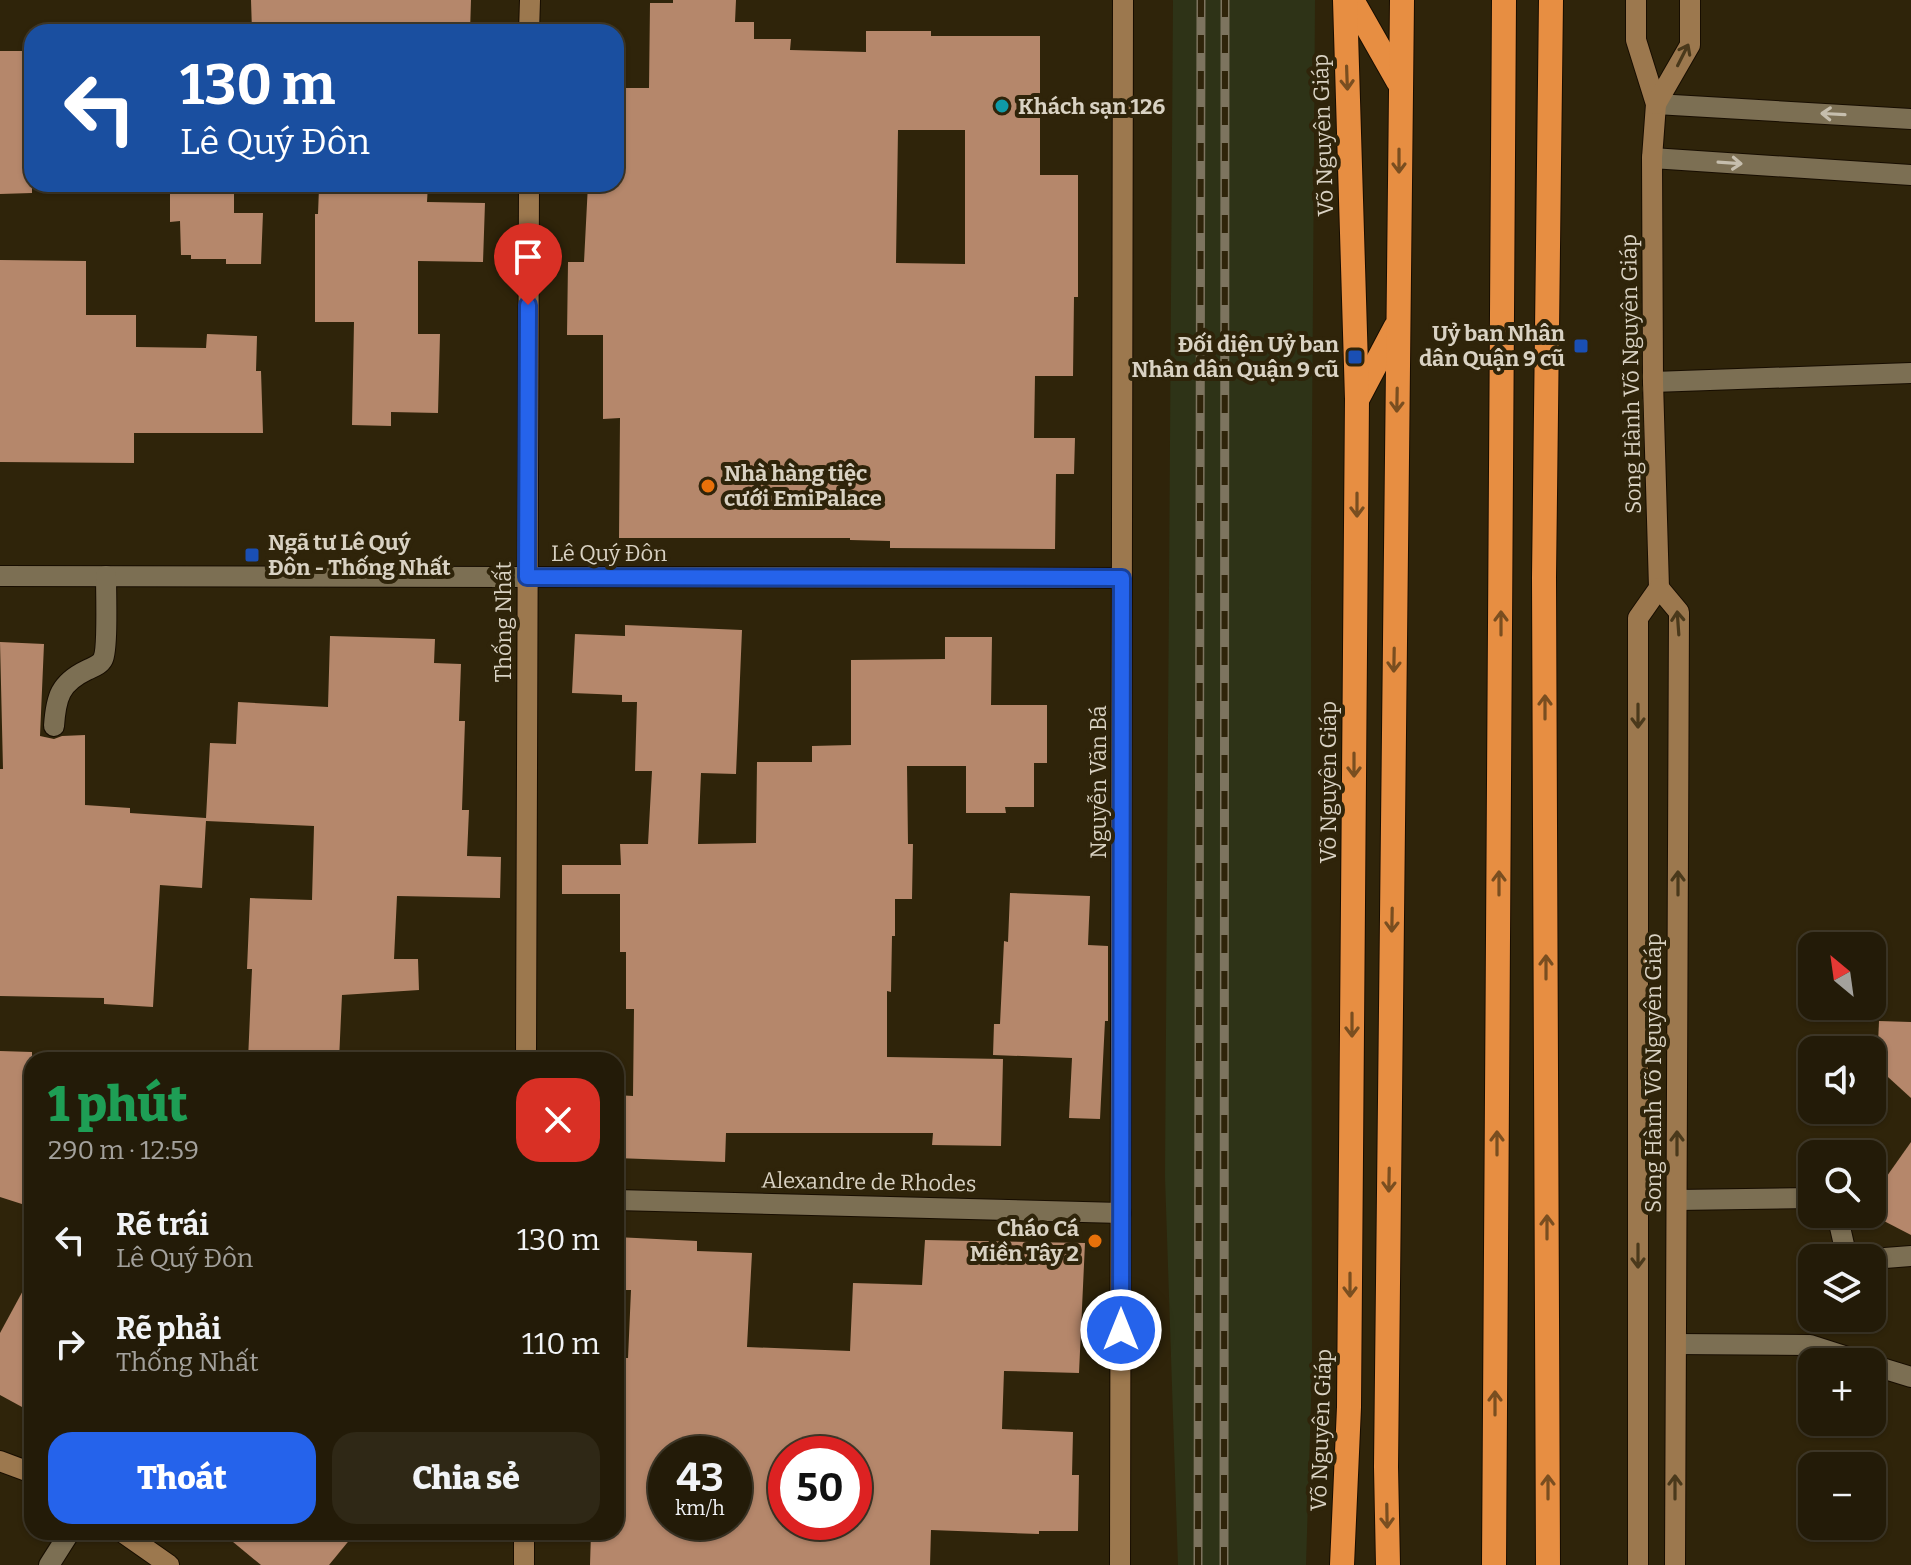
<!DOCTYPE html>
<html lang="vi">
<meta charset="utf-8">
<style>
:root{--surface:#231b08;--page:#2f2816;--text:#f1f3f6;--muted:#a3a19c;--line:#403929;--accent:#2563eb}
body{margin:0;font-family:Bitter,serif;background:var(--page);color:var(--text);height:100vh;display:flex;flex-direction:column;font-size:30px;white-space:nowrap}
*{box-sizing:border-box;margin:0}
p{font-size:26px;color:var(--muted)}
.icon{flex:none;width:44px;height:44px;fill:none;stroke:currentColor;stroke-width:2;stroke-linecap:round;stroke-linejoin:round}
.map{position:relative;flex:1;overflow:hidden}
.sheet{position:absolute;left:24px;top:1052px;width:600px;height:488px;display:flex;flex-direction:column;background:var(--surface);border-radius:24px;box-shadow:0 2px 6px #0004,0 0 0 2px var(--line)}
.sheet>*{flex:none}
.hud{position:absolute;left:24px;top:24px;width:600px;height:168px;border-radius:24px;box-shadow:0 2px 6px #0004,0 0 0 2px var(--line);background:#1a4fa0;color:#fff;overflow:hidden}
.needle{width:52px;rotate:331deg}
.tools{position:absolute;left:1798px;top:932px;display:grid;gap:16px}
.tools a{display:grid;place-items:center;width:88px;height:88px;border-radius:16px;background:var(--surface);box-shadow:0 2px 6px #0004,0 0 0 2px var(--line);font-size:40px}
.speed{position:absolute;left:648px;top:1436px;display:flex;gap:16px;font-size:40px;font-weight:700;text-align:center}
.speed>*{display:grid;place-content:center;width:104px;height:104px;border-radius:50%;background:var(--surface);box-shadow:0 2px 6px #0004,0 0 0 2px var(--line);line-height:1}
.speed small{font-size:20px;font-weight:400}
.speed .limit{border:12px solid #d22;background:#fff;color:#111}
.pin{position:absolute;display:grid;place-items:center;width:68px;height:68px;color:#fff;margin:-82px -34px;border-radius:50% 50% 50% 0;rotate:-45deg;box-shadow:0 0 8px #0007}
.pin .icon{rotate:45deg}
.me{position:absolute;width:88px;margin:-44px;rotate:0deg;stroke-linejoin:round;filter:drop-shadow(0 0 6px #0008)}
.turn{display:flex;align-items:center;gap:28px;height:168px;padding:0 24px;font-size:36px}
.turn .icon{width:104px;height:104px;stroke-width:2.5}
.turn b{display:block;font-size:56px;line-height:68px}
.round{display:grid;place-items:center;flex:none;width:84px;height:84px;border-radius:24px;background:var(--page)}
.summary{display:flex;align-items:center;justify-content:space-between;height:136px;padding:0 24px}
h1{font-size:48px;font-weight:800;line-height:60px;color:#1e9e55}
.button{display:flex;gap:16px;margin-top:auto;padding:16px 24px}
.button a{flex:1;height:92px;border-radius:24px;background:var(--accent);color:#fff;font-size:32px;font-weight:800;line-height:92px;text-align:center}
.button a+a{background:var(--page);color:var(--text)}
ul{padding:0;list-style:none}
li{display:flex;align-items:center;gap:24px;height:104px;padding:0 24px}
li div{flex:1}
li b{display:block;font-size:30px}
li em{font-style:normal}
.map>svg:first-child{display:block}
.green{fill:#2e3317}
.building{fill:#b5876b;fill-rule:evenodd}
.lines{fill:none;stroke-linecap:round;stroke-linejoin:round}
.lane-casing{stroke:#170d00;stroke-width:22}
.street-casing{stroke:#170d00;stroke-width:22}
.secondary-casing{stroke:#170d00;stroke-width:22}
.highway-casing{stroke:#170d00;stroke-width:26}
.lane{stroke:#7c6f53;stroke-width:20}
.street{stroke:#7c6f53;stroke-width:20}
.secondary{stroke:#9c784e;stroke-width:20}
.highway{stroke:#e78e42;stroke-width:24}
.rail-casing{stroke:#7d745f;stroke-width:9}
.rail{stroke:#2f240a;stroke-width:6;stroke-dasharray:18;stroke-linecap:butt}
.oneway{stroke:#4a391b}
.oneway2{stroke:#794e20}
.oneway3{stroke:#c6bead}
.route-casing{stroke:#184099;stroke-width:20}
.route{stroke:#2563eb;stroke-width:14}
.culture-dot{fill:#0f9aa8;stroke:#2f240a;stroke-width:3}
.transit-dot{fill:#1a4fb4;stroke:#2f240a;stroke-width:3}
.food-dot{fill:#e8710a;stroke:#2f240a;stroke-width:3}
.labels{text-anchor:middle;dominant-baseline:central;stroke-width:8;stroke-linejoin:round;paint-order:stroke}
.poi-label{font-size:22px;font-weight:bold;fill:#d9d2c3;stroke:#2f240a;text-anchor:start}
.street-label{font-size:22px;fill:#d9d2c3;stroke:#2f240a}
</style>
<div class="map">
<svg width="1911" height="1565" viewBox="0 0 1911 1565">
<rect width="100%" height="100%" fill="#2f240a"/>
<!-- green -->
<polygon class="green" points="1173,0 1315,0 1311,581 1312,1370 1306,1565 1178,1565 1165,1177"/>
<!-- building -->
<g class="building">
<polygon points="251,0 471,0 470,32 318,32 318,28 252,31"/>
<path d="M673,0H736L735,22H754V39H791L790,50L866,52V31H931V36H1040V175H1078V297H1074L1073,376H1035L1034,438H1075L1074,474H1056L1055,549L890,548V541L850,540V538H619L620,418L603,419V335H567L568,262H584L588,184H616V88H649L650,3H673ZM898,130H965V264L896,263Z"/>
<polygon points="0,51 32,51 32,193 0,194"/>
<polygon points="198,184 234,184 234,213 263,213 261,264 226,264 226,259 191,259 191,255 181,255 180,221 170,222 170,187 198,187"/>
<polygon points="359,184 428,184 427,202 485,203 483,262 418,261 418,334 440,334 438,413 391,412 391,426 352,425 354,322 315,322 315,214 318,214 319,188 359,188"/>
<polygon points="0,260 86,261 86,315 136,315 136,347 206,348 207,334 257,336 256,371 261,371 263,433 134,433 134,463 0,462"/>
<polygon points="625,625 742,630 736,774 701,773 698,844 756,843 757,762 812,762 812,746 851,745 851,660 945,659 945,637 992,637 991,705 1047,705 1047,763 1034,763 1034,807 1005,807 1006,813 966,813 966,766 907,766 908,844 913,844 912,899 895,899 895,936 892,936 891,992 887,991 887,1057 1003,1059 1001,1146 932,1145 933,1133 726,1133 725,1162 616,1158 616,1095 633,1096 634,1009 626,1009 626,952 620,952 620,894 562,894 562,865 621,865 620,844 648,844 652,771 635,771 637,702 622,702 622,695 572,693 575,634 625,636"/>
<polygon points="330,636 435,639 434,663 461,664 459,721 465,721 462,810 469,810 467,856 501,857 500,898 397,896 394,959 418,959 419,990 342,995 339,1060 248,1060 252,969 247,969 250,898 312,900 314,826 206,821 202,888 160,885 153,1007 104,1004 104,998 0,996 0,769 3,769 0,642 44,644 40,736 54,739 62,736 85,735 85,805 130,808 130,813 206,818 210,743 236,744 238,702 328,707"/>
<polygon points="1010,893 1090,896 1088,945 1108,946 1108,1021 1105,1021 1100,1119 1069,1118 1072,1058 993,1055 994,1024 1000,1024 1004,941 1008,942"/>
<polygon points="1879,1021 1911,1022 1911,1098 1877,1067"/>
<polygon points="0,1051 32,1052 32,1181 25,1205 0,1197"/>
<polygon points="1911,1142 1911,1235 1882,1220 1875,1193"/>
<path d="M616,1237L697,1241V1251L752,1253L747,1347L850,1351L853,1283L922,1285L925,1240L1085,1243L1079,1373L1004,1371L1002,1429L1073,1432L1072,1475H1079L1078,1531H1039V1534L931,1530L930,1565H590L591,1533H616L617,1358H628L631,1290H616ZM666,1454H734V1522H666ZM786,1454H854V1522H786Z"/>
<polygon points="32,1274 32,1388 22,1407 0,1395 0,1333"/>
<polygon points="221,1532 356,1532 329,1565 261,1565"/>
</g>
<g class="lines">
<!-- lane casing -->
<g class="lane-casing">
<g id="lane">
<polyline points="1677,1200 1812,1198"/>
<polyline points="1837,1214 1847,1258"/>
<polyline points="1872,1259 1911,1256"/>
<polyline points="1676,1344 1810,1345 1863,1362"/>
<polyline points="1872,1365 1911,1377"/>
</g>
</g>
<!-- street casing -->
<g class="street-casing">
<g id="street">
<polyline points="1656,104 1911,119"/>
<polyline points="1652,158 1911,175"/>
<polyline points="1653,382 1911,373"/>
<polyline points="0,576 1122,578"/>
<path d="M54,726C56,697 60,683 87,670C93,667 100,665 103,659C108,649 106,591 106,576"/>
<polyline points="616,1200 1121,1213"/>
<polyline points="49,1565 70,1532"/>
</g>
</g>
<!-- secondary casing -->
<g class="secondary-casing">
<g id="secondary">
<polyline points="1636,0 1636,40 1656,104 1652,158 1653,382 1659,588 1638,618 1638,1565"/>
<polyline points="529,32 530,0"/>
<polyline points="1656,104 1690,45 1690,0"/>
<polyline points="1659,588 1679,612 1675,1565"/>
<polyline points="526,1060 529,184"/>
<polyline points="0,1461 32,1473"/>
<polyline points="122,1532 169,1565"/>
<polyline points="524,1565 524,1532"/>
<polyline points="1120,1565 1123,0"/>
</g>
</g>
<!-- highway casing -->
<g class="highway-casing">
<g id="highway">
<polyline points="1352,0 1398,81"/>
<polyline points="1358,398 1395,328"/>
<polyline points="1342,1565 1349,1407 1357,399 1345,0"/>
<polyline points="1388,1565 1386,1467 1402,0"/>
<polyline points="1494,1565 1504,0"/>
<polyline points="1548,1565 1544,578 1551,0"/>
</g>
</g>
<!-- lane -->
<use href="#lane" class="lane"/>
<!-- street -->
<use href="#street" class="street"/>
<!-- secondary -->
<use href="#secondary" class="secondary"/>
<!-- highway -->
<use href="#highway" class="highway"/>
<!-- rail casing -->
<g class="rail-casing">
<g id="rail">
<polyline points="1198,1565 1201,0"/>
<polyline points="1224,1565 1225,0"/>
</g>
</g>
<!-- rail -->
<use href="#rail" class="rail"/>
</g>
<!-- one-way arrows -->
<defs><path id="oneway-shaft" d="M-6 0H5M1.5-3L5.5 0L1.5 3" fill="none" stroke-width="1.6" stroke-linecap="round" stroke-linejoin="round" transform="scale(2)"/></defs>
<g class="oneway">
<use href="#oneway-shaft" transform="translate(1683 55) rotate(-63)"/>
<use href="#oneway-shaft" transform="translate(1678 623) rotate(-94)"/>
<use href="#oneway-shaft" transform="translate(1638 716) rotate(90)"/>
<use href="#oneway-shaft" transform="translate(1678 883) rotate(-90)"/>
<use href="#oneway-shaft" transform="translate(1677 1143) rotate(-90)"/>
<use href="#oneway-shaft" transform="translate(1638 1256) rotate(90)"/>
<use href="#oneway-shaft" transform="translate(1675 1487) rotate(-90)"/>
</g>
<g class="oneway2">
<use href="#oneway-shaft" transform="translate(1347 78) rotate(88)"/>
<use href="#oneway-shaft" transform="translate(1399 161) rotate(90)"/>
<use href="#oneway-shaft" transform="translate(1397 400) rotate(91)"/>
<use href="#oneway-shaft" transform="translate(1357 505) rotate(90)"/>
<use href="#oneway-shaft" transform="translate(1501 623) rotate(-90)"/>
<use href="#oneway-shaft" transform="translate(1394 660) rotate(91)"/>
<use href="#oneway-shaft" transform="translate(1545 707) rotate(-90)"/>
<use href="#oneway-shaft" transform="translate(1354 765) rotate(90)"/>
<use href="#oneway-shaft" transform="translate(1499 883) rotate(-90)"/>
<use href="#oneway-shaft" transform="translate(1392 920) rotate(91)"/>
<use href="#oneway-shaft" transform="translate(1546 967) rotate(-90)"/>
<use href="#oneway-shaft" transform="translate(1352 1025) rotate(90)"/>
<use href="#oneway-shaft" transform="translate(1497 1143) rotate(-90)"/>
<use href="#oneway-shaft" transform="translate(1389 1180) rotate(91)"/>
<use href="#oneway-shaft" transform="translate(1547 1227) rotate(-90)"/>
<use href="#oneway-shaft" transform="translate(1350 1285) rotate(90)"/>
<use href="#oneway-shaft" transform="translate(1495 1403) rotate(-90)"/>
<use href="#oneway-shaft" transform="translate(1548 1487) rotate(-90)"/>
<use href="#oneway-shaft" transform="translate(1387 1516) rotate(89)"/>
</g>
<g class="oneway3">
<use href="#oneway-shaft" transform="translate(1833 114) rotate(-177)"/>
<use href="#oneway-shaft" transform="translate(1730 163) rotate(4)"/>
</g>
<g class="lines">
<!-- route casing -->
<g class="route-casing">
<polyline id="route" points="528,305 527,577 1122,578 1121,1330"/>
</g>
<!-- route -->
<use href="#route" class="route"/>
</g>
<!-- markers -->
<circle class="culture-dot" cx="1002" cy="106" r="8"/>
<g class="transit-dot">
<rect x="1573" y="338" width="16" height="16" rx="4"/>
<rect x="1347" y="349" width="16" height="16" rx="4"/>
<rect x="244" y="547" width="16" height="16" rx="4"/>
</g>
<g class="food-dot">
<circle cx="708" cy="486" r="8"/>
<circle cx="1095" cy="1241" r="8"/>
</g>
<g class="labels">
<!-- poi labels -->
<g class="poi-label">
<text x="1018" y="106">Khách sạn 126</text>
<text x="1565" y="333" text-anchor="end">Uỷ ban Nhân<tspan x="1565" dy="25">dân Quận 9 cũ</tspan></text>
<text x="1339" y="344" text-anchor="end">Đối diện Uỷ ban<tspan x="1339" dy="25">Nhân dân Quận 9 cũ</tspan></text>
<text x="724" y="473">Nhà hàng tiệc<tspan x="724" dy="25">cưới EmiPalace</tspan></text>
<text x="268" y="542">Ngã tư Lê Quý<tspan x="268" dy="25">Đôn - Thống Nhất</tspan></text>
<text x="1079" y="1228" text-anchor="end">Cháo Cá<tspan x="1079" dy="25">Miền Tây 2</tspan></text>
</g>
<!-- street labels -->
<g class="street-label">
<text transform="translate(1323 135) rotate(-92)">Võ Nguyên Giáp</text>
<text transform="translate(1631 374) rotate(-91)">Song Hành Võ Nguyên Giáp</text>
<text x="609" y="553">Lê Quý Đôn</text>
<text transform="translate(503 622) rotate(-90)">Thống Nhất</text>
<text transform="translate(1098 782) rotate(-90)">Nguyễn Văn Bá</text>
<text transform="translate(1328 782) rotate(-90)">Võ Nguyên Giáp</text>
<text transform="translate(1653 1073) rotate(-90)">Song Hành Võ Nguyên Giáp</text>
<text transform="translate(869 1182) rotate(1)">Alexandre de Rhodes</text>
<text transform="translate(1321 1430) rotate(-88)">Võ Nguyên Giáp</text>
</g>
</g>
</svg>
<div class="tools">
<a><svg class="needle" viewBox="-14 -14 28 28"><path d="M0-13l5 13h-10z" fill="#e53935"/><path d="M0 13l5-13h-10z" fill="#a3a19c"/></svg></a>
<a><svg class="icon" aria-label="sound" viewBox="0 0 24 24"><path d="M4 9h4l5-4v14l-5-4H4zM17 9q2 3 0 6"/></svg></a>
<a><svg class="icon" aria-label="search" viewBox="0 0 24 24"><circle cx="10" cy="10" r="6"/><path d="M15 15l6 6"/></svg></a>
<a><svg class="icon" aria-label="layers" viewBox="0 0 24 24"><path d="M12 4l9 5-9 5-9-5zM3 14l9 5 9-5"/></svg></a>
<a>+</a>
<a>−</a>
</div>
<div class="speed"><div>43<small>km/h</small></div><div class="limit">50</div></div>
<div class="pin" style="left:528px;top:305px;background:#d93025"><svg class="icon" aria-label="arrive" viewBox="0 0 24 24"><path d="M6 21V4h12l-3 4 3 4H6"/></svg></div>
<svg class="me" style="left:1121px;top:1330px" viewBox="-20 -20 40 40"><circle r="17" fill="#2563eb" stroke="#fff" stroke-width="3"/><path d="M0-11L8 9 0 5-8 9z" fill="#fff"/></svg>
<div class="hud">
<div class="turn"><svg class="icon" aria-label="left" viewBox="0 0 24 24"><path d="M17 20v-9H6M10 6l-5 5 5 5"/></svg><div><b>130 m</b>Lê Quý Đôn</div></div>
</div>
<section class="sheet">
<div class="summary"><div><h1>1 phút</h1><p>290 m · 12:59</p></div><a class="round" style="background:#d93025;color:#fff"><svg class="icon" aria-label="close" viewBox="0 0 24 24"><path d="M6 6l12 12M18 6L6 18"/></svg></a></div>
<ul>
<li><svg class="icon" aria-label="left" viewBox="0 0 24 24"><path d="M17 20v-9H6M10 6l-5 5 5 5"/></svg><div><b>Rẽ trái</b><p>Lê Quý Đôn</p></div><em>130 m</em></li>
<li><svg class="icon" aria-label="right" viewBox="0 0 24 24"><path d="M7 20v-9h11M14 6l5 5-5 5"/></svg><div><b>Rẽ phải</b><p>Thống Nhất</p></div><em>110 m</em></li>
</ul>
<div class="button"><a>Thoát</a><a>Chia sẻ</a></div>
</section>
</div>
